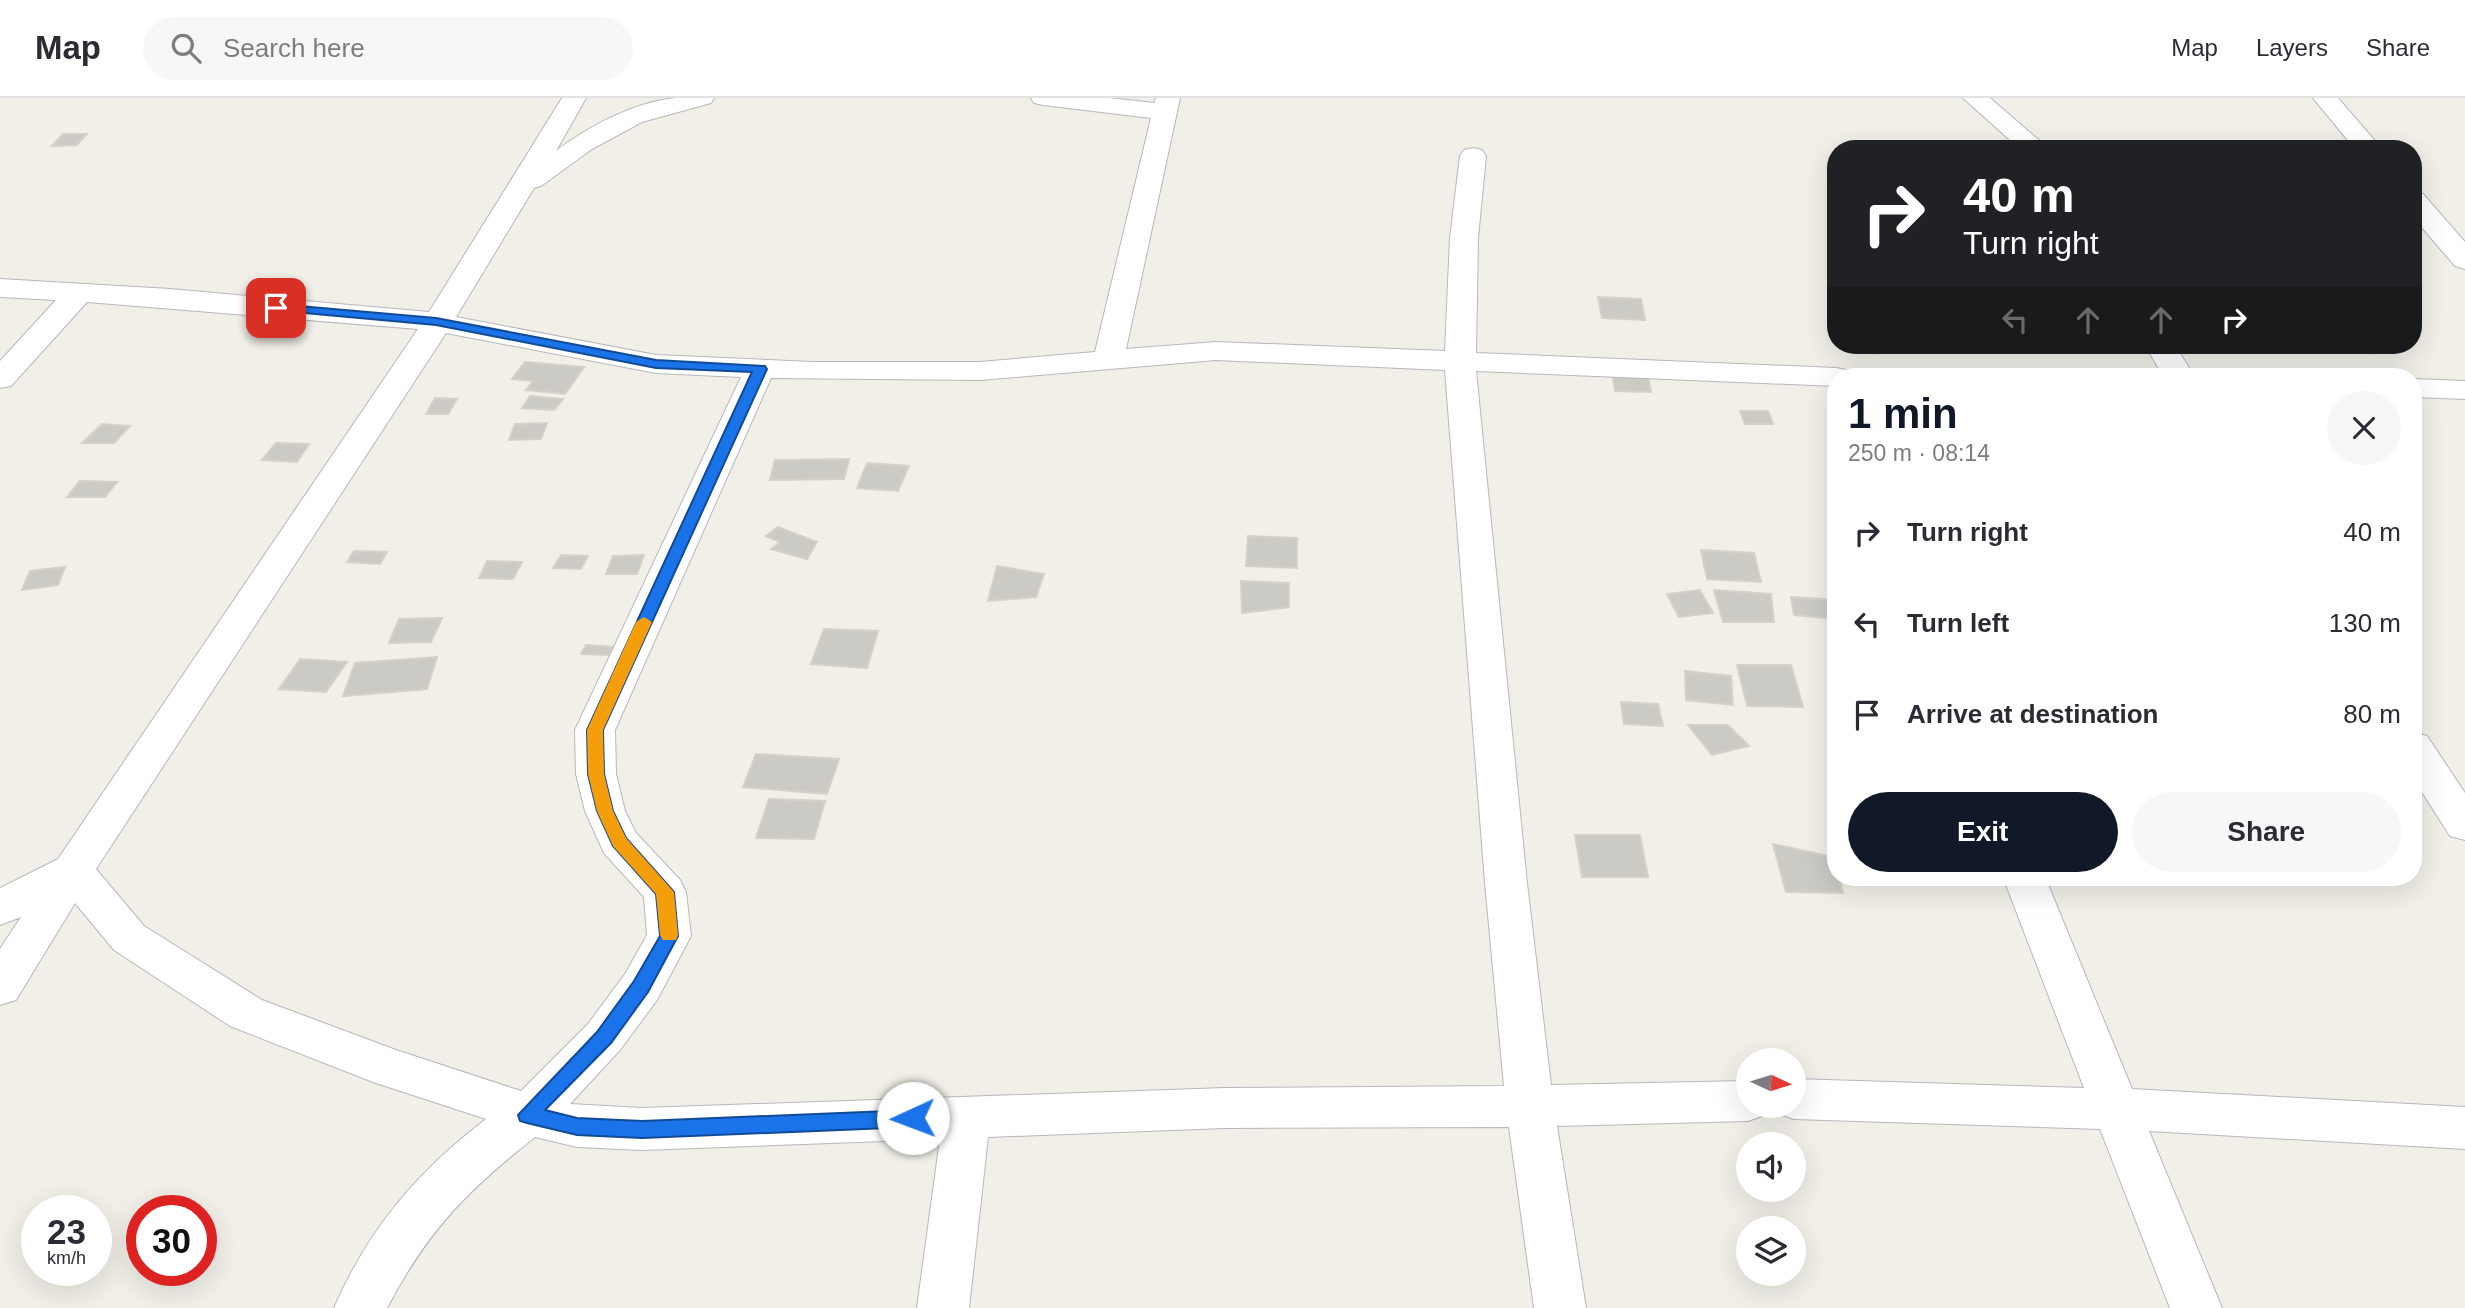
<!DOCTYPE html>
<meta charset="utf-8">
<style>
:root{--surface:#fff;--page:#f7f7f7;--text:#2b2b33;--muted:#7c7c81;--line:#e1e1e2;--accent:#111827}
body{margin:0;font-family:Arial,sans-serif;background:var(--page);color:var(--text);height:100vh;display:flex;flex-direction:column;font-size:26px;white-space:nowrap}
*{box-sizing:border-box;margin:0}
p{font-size:23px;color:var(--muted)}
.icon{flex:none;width:38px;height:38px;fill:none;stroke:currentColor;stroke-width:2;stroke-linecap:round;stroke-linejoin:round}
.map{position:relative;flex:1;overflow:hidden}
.panel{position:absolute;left:1827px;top:270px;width:595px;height:518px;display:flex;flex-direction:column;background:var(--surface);border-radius:28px;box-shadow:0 7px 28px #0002}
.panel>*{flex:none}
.hud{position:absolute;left:1827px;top:42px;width:595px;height:214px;border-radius:28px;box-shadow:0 7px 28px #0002;background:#202124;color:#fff;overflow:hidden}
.needle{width:46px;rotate:94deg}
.fabs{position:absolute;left:1736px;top:950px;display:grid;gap:14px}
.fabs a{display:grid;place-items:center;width:70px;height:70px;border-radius:50%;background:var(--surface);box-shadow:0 7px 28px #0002;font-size:35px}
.speed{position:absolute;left:21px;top:1097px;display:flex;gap:14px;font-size:35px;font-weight:700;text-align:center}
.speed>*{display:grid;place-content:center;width:91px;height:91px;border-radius:50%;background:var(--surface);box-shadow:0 7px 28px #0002;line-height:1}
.speed small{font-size:18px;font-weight:400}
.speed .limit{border:10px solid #d22;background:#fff;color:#111}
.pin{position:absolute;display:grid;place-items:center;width:60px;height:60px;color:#fff;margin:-30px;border-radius:14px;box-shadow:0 4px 10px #0006}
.me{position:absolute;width:77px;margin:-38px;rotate:268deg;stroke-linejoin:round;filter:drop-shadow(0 0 5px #0008)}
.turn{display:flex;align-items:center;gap:24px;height:147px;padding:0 21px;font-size:32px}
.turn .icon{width:91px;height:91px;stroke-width:2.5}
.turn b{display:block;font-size:49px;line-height:60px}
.lanes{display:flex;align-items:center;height:66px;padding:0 21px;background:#0003;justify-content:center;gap:35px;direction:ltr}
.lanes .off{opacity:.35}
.round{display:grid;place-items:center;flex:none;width:74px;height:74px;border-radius:37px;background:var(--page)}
.head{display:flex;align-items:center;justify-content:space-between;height:119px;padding:0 21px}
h1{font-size:42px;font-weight:700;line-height:52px;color:var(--accent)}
.cta{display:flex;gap:14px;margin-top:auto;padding:14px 21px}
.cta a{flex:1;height:80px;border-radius:42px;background:var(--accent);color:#fff;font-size:28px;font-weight:700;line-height:80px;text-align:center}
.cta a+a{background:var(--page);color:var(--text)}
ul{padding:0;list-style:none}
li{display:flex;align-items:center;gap:21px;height:91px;padding:0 21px}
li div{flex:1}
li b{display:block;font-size:26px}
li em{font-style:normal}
header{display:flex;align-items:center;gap:42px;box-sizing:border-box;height:98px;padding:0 35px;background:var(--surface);border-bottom:2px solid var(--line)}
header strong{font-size:33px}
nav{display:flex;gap:38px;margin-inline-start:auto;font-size:24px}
.search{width:490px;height:63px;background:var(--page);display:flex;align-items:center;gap:18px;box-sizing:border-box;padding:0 24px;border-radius:38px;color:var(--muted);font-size:26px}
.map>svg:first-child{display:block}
.building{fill:#cccac5;stroke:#d6d1c6;stroke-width:2}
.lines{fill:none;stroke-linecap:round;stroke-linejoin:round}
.street-casing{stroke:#b5b8bc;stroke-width:2}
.street{fill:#fff;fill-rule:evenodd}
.route{fill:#1a73e8;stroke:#114b97;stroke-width:2}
.slow{fill:#f59e0b}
</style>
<header>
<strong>Map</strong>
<div class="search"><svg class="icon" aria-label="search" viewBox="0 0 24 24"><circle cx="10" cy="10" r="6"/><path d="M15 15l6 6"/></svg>Search here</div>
<nav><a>Map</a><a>Layers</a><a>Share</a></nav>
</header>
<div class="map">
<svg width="2465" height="1210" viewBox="0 0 2465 1210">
<rect width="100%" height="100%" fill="#f1efe8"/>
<!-- building -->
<g class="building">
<polygon points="63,36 87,36 77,47 52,48"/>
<polygon points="1598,199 1641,201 1645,222 1602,220"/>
<polygon points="525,264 584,269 565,296 526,292 533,283 512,281"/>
<polygon points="1612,272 1647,273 1651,294 1615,293"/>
<polygon points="530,298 563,301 554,312 522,310"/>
<polygon points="435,300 457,301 448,316 426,316"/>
<polygon points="1740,313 1768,313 1773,326 1745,326"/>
<polygon points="547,325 541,341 509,342 515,326"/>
<polygon points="102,326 130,328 114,345 82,345"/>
<polygon points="276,345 309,346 297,364 262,362"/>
<polygon points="849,361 844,381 770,382 775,362"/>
<polygon points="867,365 909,368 898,393 857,390"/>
<polygon points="80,383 117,384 105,399 67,399"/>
<polygon points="778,429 817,444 807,461 771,451 780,444 766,438"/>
<polygon points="1248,438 1297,440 1297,470 1246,468"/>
<polygon points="1701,452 1754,455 1761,484 1707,481"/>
<polygon points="354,453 387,454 380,466 347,464"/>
<polygon points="561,457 588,458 581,471 553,470"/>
<polygon points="644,457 637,476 606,476 613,458"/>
<polygon points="487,463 522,464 513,481 479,480"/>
<polygon points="997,468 1044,476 1036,499 988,503"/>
<polygon points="65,469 58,487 22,492 30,473"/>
<polygon points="1241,483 1289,485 1289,509 1242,515"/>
<polygon points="1700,492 1713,515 1679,519 1667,496"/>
<polygon points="1714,492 1771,496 1774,524 1723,524"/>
<polygon points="1791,499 1836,502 1836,521 1794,517"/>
<polygon points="442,520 431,544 389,545 399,521"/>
<polygon points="824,531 878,533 867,570 811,566"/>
<polygon points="586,547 612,549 608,557 581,556"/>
<polygon points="437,559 427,591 343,598 355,565"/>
<polygon points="300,561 347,564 326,594 279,591"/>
<polygon points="1737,567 1791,567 1803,609 1747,608"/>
<polygon points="1685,573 1731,578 1733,607 1686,602"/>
<polygon points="1621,604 1658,606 1663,628 1624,626"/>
<polygon points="1688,627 1728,627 1749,648 1712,657"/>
<polygon points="756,656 839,661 827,696 743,689"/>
<polygon points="769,701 825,703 814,741 756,740"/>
<polygon points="1575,737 1640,737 1648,779 1582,779"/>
<polygon points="1773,746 1833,759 1836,779 1839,779 1843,795 1786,794"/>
</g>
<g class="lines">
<!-- street casing -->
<g class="street-casing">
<g id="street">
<path d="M562,0H586L556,53C589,28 634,4 676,0C688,0 702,0 714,0L711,5L642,24L592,51L541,88L534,90L456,219L656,257L812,264H980L1095,254L1151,20L1043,7L1034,5L1031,0H1109L1154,5L1156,0H1180L1126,251L1216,244L1445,253L1450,140L1460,58L1464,52L1473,50L1482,52L1486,58L1478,140L1476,255L1836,270L1847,272L1851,278H1836V288L1476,273L1527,785L1551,987L1748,983V1008H1769L1765,1017L1748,1023L1557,1028L1586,1210H1534L1509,1029L1225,1030L988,1039L969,1210H917L940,1041L642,1052L577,1049L535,1039C467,1093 428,1132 387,1210H334C369,1130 417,1074 486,1021L373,984L230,928L114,852L75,805L16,902L0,907V851L21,819L0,827V790L58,761L418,231L87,204L11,288L0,290V263L56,202L0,199V181L170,191L429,214ZM446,235L656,275L741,279L575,632L576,676L585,713L604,755L644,799L647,837L625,876L588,926L521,993L396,952L262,902L144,828L96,771ZM1216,262L1445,272L1485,785L1504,988L1225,990L642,1010L570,1006L620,952L657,902L691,838L686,794L680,782L636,735L625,713L616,676L615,632L771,280L980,282Z"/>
<polygon points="1963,0 1990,0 2049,51 2020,51"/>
<polygon points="2313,0 2338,0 2382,51 2355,51"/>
<polygon points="2413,94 2423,96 2465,144 2465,171 2455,168 2413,119"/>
<polygon points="2145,247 2175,247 2194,278 2163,278"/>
<polygon points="2413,281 2465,283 2465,301 2413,299"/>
<polygon points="2413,634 2427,638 2465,695 2465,742 2450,738 2413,680"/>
<polygon points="2003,779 2045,779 2132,991 2465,1009 2465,1051 2149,1033 2222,1210 2170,1210 2100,1031 1794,1021 1777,1015 1774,1008 1794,1008 1794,981 2084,990"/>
</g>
</g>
<!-- street -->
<use href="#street" class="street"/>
</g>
<!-- route -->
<polygon class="route" points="276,206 436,220 656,262 765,268 767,271 603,632 604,676 613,713 626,740 674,794 678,838 648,894 611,945 545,1012 577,1020 642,1023 913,1012 920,1014 923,1020 920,1026 913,1029 642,1040 577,1037 527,1025 520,1023 518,1017 597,934 634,883 660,838 656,796 613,748 597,713 588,676 587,632 752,274 656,270 436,227 272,212 270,210"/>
<!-- slow -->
<polygon class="slow" points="644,519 652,524 603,632 604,676 613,713 626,740 674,794 678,837 676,842 663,842 660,837 656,796 613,748 597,713 588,676 587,632 636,524"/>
</svg>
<div class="fabs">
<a><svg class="needle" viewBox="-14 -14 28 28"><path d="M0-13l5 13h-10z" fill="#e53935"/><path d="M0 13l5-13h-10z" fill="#7c7c81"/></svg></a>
<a><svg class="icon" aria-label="sound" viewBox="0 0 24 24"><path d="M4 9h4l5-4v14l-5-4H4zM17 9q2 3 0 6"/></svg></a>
<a><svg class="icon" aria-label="layers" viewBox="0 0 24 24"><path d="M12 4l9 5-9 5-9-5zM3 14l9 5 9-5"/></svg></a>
</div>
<div class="speed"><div>23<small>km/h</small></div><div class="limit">30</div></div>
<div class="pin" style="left:276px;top:210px;background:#d93025"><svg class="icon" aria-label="arrive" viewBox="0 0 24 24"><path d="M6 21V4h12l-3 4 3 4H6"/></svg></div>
<svg class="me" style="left:913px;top:1020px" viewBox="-20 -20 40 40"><circle r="19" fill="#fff"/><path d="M0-13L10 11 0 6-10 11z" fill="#1a73e8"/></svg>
<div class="hud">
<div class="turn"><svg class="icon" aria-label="right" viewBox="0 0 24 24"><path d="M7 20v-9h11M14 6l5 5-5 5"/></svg><div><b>40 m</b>Turn right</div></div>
<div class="lanes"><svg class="icon off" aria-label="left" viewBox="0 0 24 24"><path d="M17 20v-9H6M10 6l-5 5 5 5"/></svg><svg class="icon off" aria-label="ahead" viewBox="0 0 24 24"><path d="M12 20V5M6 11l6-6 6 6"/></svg><svg class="icon off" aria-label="ahead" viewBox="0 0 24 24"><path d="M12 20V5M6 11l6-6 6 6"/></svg><svg class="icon" aria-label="right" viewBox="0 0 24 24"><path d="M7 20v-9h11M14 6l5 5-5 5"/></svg></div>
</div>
<section class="panel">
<div class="head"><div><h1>1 min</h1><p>250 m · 08:14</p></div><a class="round"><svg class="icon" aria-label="close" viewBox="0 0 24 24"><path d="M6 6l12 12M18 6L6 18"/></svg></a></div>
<ul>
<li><svg class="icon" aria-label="right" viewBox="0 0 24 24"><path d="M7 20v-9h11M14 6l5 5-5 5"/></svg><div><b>Turn right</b></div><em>40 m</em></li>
<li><svg class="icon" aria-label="left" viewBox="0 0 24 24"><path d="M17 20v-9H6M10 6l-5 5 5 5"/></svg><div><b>Turn left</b></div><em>130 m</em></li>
<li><svg class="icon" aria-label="arrive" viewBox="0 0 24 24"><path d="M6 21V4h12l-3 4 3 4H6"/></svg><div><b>Arrive at destination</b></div><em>80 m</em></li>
</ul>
<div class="cta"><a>Exit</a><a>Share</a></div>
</section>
</div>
